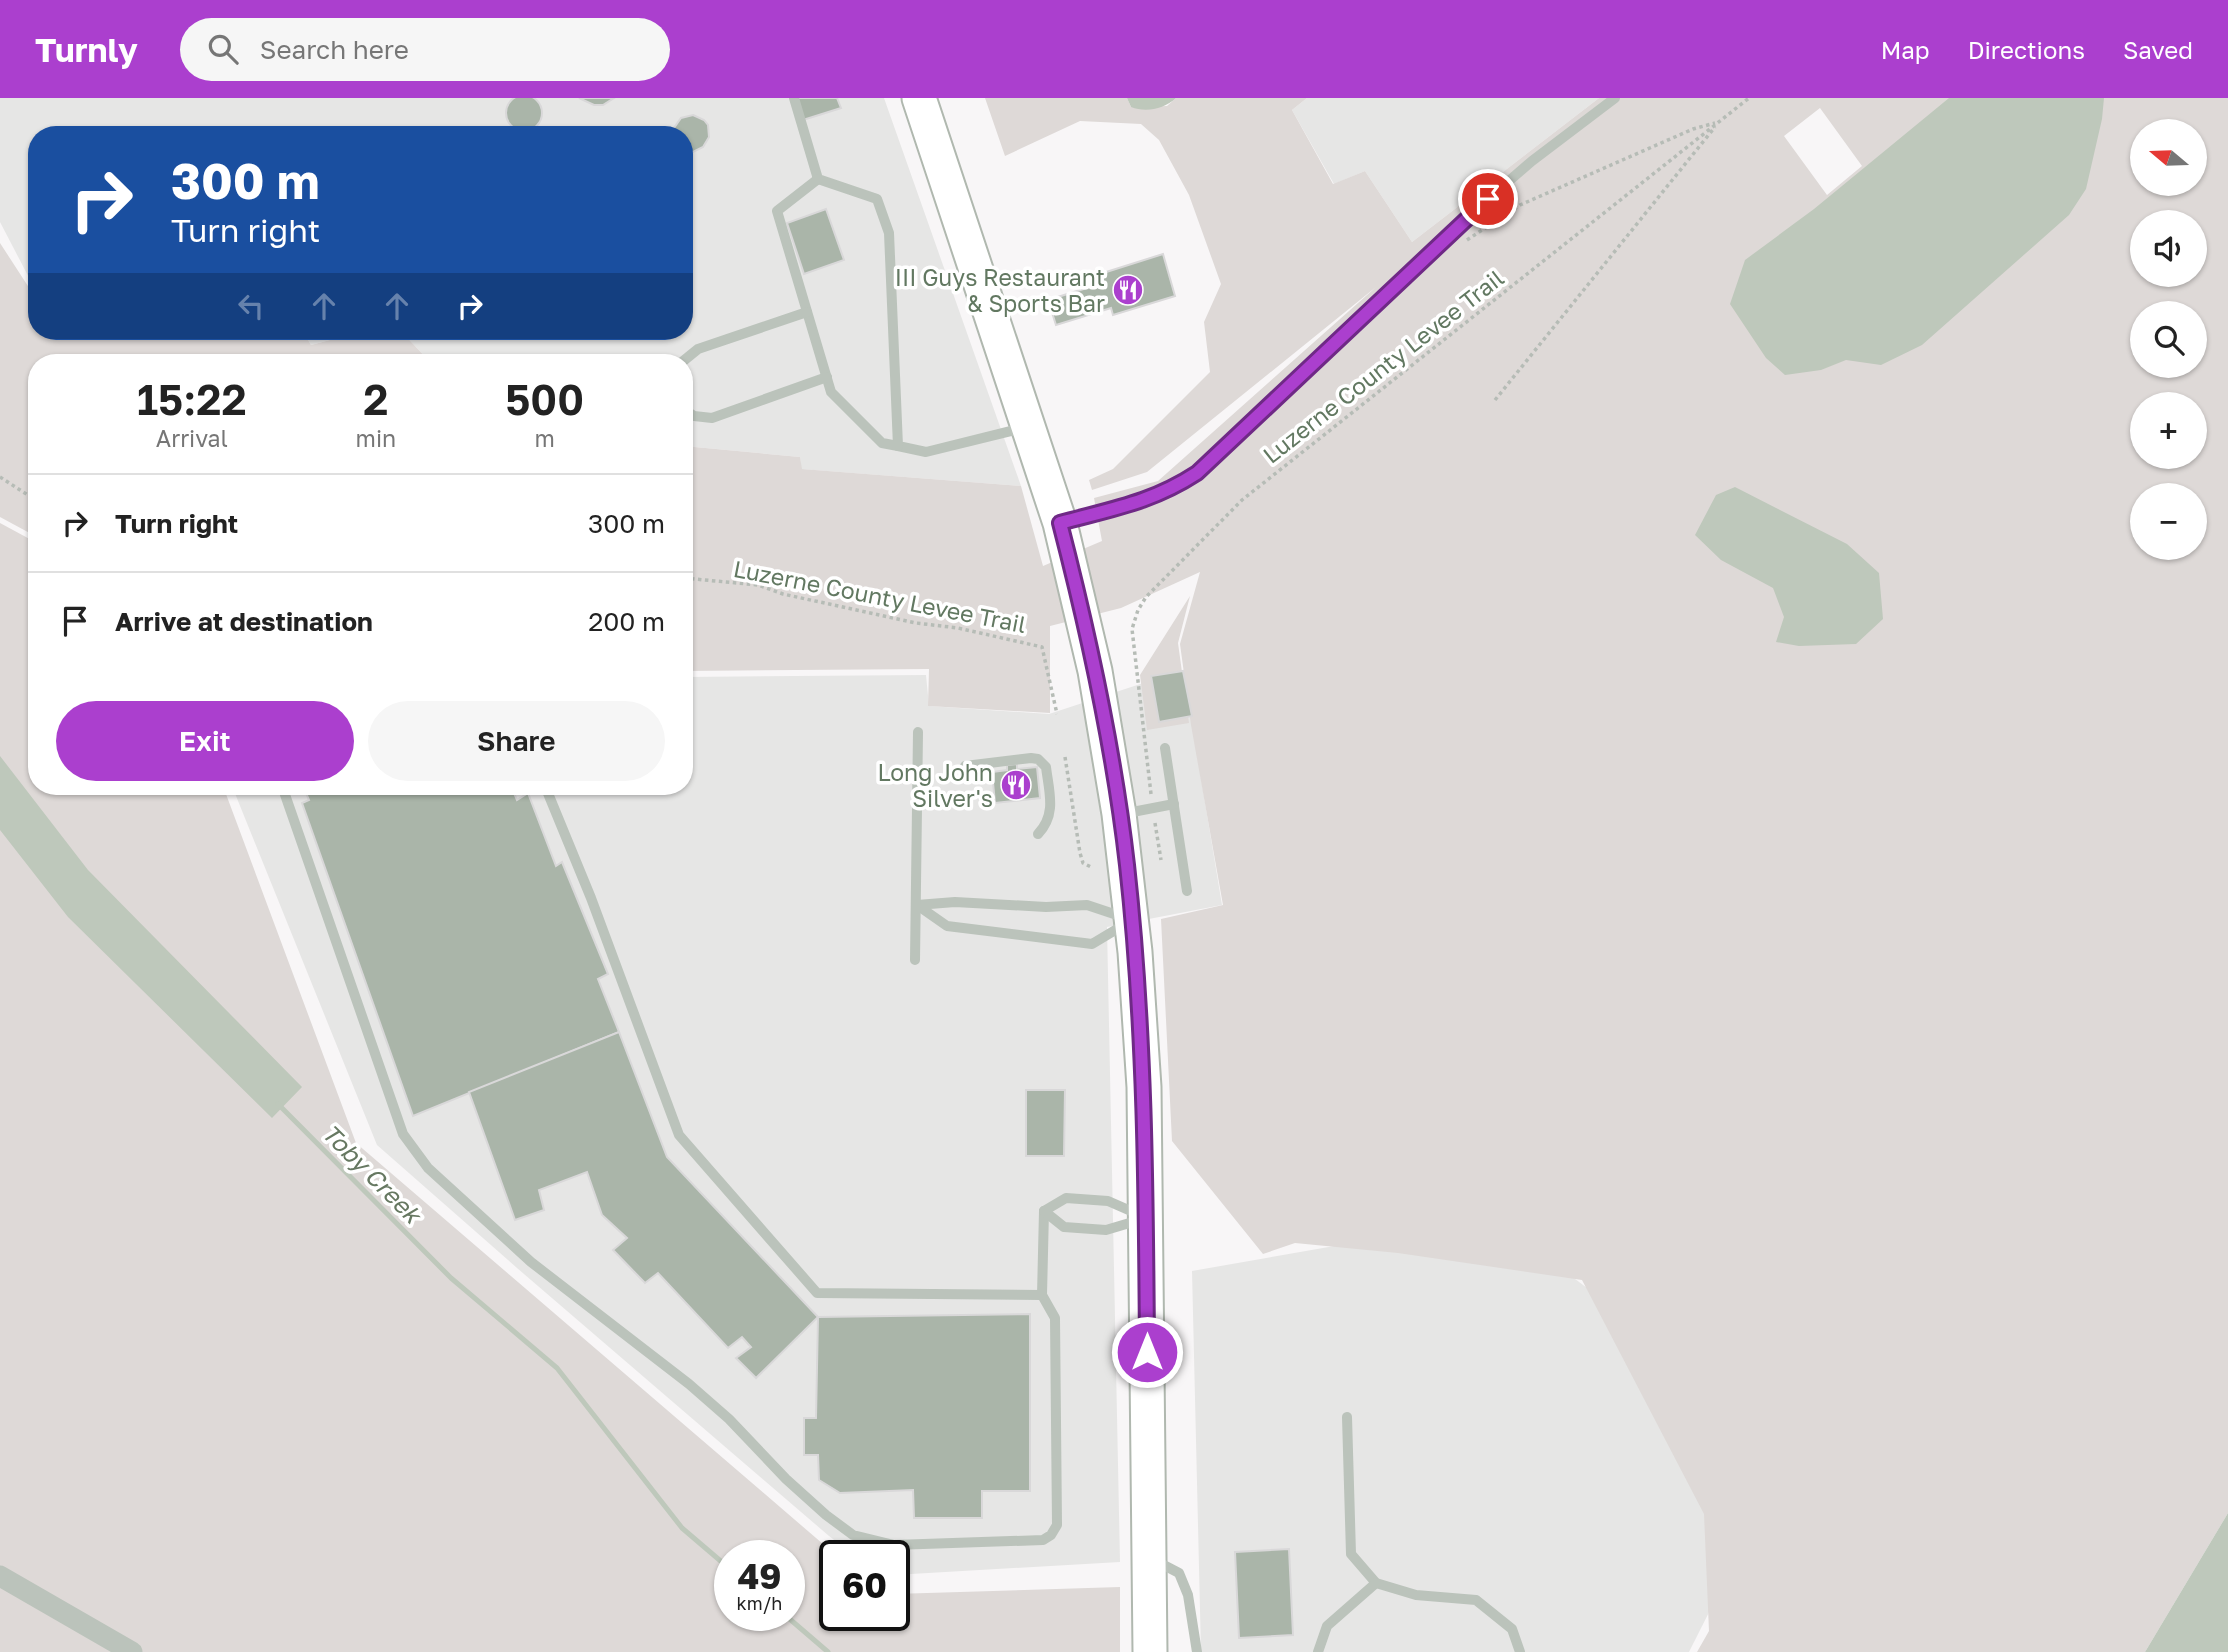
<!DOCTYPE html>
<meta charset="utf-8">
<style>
:root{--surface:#fff;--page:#f6f6f6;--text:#222;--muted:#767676;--line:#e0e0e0;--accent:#ab3fce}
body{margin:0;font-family:"Golos Text",sans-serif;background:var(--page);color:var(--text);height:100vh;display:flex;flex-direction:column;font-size:26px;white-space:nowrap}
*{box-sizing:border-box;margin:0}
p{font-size:23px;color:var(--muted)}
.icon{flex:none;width:38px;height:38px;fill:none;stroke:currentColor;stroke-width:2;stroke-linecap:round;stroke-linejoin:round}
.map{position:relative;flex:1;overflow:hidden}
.sheet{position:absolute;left:28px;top:256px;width:665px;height:441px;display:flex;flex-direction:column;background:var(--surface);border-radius:28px;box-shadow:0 2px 5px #0004}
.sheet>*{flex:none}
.guide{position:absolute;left:28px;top:28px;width:665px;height:214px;border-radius:28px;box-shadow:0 2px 5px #0004;background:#1a4fa0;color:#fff;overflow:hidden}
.needle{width:46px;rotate:289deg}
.tools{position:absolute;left:2130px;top:21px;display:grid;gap:14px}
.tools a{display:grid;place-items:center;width:77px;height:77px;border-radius:50%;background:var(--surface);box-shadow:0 2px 5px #0004;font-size:35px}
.speed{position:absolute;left:714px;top:1442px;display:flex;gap:14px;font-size:35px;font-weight:700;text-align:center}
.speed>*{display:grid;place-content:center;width:91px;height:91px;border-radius:50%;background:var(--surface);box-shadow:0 2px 5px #0004;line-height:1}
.speed small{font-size:18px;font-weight:400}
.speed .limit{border:4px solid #111;border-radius:10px;background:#fff;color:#111}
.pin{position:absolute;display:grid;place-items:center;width:60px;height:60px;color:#fff;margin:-30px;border:4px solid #fff;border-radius:50%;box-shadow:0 2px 7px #0007}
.me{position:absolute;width:77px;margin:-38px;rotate:0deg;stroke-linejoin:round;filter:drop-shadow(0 0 5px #0008)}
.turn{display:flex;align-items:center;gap:24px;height:147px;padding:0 28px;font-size:32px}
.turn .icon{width:91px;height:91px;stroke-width:2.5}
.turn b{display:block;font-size:49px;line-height:60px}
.lanes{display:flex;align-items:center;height:66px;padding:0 28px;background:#0003;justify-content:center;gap:35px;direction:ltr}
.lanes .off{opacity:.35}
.eta{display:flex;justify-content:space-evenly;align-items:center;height:119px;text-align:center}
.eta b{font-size:42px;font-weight:600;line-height:49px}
.primary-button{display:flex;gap:14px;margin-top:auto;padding:14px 28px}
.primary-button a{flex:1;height:80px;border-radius:42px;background:var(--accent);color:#fff;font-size:28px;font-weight:600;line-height:80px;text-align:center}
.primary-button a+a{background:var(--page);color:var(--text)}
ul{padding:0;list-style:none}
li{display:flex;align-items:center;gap:21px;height:98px;padding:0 28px;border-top:2px solid var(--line)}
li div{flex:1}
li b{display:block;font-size:26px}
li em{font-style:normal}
header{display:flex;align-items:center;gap:42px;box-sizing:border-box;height:98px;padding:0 35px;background:var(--accent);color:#fff}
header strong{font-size:33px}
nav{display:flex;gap:38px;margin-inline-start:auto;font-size:24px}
.search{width:490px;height:63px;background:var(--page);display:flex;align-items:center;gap:18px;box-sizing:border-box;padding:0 24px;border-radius:38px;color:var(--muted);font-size:26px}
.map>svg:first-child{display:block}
.built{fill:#e6e6e5}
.green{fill:#ded9d7;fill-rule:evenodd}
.water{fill:#bec8bb}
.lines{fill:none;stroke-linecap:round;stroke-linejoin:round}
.stream{stroke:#bec8bb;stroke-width:5}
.building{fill:#aab5a9;stroke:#d9d8d9;stroke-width:2}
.primary-casing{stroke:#b0b8af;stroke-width:37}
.path{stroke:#b6bcb6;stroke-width:3.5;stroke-dasharray:3.5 3.5;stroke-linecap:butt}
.service{stroke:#bbc3bb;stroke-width:10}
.minor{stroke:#bbc3bb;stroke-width:21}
.primary{stroke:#fff;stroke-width:33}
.route-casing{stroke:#6f2986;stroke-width:18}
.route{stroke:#ab3fce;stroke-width:12}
.labels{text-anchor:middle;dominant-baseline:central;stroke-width:7;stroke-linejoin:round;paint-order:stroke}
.poi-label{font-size:23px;fill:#627861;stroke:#fff;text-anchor:end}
.street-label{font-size:23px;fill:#627861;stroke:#fff}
.water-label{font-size:24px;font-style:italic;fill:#667861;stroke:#fff}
</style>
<header>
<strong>Turnly</strong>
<div class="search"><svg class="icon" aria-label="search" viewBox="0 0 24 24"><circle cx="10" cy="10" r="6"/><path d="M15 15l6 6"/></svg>Search here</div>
<nav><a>Map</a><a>Directions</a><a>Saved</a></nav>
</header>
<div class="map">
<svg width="2228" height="1554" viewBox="0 0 2228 1554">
<rect width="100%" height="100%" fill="#f8f6f7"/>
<!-- built -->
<g class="built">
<polygon points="0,0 884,0 1021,388 801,371 800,359 684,348 684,264 430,264 401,233 684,233 684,37 37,37 37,195 0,124"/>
<polygon points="1307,0 1599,0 1412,144 1365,73 1334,86 1292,12"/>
<polygon points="303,233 364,233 311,247"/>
<polygon points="1183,572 1222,807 1107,829 1120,1464 894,1477 894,1458 855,1458 829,1438 517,1170 377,1047 232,688 684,688 684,579 926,577 929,608 1049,616"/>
<polygon points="1363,1143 1559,1169 1650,1237 1755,1423 1689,1554 1201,1554 1192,1173"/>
</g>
<!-- green -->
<g class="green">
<path d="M985,0H1127L1131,9L1167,8L1176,0H1307L1292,12L1333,86L1365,73L1412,144L1599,0H2228V1415L2145,1554H1697L1709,1533L1704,1416L1582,1182L1398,1155L1295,1145L1263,1156L1172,1043L1161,821L1223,807L1191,627L1180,546L1200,474L1121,510L1050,528V615L928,608L929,571L684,573V348L800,359L802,371L1021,388L1043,468L1102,443L1094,400L1158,383L1376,189L1147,374L1092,392L1089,382L1113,371L1210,274L1204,224L1221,186L1189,97L1159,42L1141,26L1080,23L1005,58ZM1820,10L1862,68L1827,97L1784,38ZM2142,33H2194V86H2142ZM2142,124H2194V177H2142ZM2142,215H2194V268H2142ZM2142,306H2194V359H2142ZM2142,397H2194V450H2142Z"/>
<polygon points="0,145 37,202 37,233 56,233 58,235 69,233 303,233 311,247 364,233 401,233 430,264 37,264 37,439 0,419"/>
<path d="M0,425L37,445V688H223L356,1045L837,1458H835V1517H894V1496L1120,1489V1554H0ZM730,1458H789V1517H730Z"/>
<polygon points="1190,498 1178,545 1189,625 1147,632 1140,577"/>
</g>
<!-- water -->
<g class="water">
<path d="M1127,0H1176C1164,11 1146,15 1131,9Z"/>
<polygon points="1949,0 2104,0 2102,21 2086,91 2069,117 1922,247 1881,267 1846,262 1821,272 1785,277 1766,260 1730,206 1745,162 1814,111"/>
<polygon points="1735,389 1847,446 1879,475 1883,521 1856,546 1799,548 1776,544 1784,519 1773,490 1721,462 1695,437 1716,397"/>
<polygon points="0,658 88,772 302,989 272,1020 68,819 0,732"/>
<polygon points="2228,1415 2228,1554 2145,1554"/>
</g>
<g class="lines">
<!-- stream -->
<g class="stream">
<polyline points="278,1006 451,1180 557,1270 682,1430 730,1471"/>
<polyline points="785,1517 828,1554"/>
</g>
</g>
<!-- building -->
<g class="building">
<circle cx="524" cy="15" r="18"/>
<polygon points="579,0 614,0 603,7 594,7"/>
<polygon points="796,0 837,0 841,10 803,22"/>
<polygon points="693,17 704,22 708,27 709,39 703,49 693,54 687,53 684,52 684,37 673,37 674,30 681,20"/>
<polygon points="444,32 455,34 460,37 431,37"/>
<polygon points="826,111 844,162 804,176 787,125"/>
<polygon points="1163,156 1175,198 1113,217 1111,210 1056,227 1048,202 1103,185 1100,176"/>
<polygon points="1183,573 1192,618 1159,624 1151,578"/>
<polygon points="1017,666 1017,671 1037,669 1040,700 995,705 992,674 1007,672 1007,667"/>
<polygon points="303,688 511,688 517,702 528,695 556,768 562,764 608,876 598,881 619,934 413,1018 302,705 309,702"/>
<polygon points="619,934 667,1059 818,1219 756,1280 736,1260 751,1249 742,1239 728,1250 658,1175 645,1185 613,1152 627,1140 602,1117 587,1074 539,1092 544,1112 515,1122 469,994"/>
<polygon points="1026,992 1065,992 1064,1058 1026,1058"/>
<polygon points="1030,1216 1030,1393 982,1393 982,1420 914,1420 913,1392 840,1395 819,1382 818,1357 804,1357 804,1320 816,1320 818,1219"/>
<polygon points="1289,1451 1293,1537 1239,1540 1235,1454"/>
</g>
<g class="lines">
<!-- primary casing -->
<g class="primary-casing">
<polyline id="primary" points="919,0 1060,425 1095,573 1119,716 1135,854 1144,989 1150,1554"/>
</g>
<!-- path -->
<g class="path">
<polyline points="1467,142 1520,107 1693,31 1715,25"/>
<polyline points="1495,302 1715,29"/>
<polyline points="0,379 37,403"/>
<polyline points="684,480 758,487 783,496 916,525 958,530 1042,549 1057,616"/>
<polyline points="1065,659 1080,755 1083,765 1091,769"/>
<polyline points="1151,696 1132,531 1138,512 1146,499 1242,402 1749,0"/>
<polyline points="1155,725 1161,762"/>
</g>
<!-- service -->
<g class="service">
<polyline points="794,0 818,81 877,101 889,135 898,348 926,354 1023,330"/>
<polyline points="818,81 777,113 831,294 882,345 898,348"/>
<polyline points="682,264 698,251 807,214"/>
<polyline points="684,311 694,318 712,320 827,279"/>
<path d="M1065,423C1115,410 1152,404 1197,375L1488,101L1532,63L1615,0"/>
<polyline points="1165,650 1187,793"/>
<path d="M965,668L1031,660L1038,661L1046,669C1049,694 1057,716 1038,736"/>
<polyline points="282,688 403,1036 428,1070 531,1164 689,1286 729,1321 786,1381 826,1417 853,1437 894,1447 1043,1442 1051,1437 1057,1427 1055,1220 1042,1197 1044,1113"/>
<polyline points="545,688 591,800 679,1037 817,1195 1042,1197"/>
<polyline points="1122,716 1174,706"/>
<polygon points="955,804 1046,809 1087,807 1132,822 1092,846 947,828 917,807"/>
<polyline points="915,862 918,634"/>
<polyline points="1044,1113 1064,1129 1106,1132 1143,1121"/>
<polyline points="1044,1113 1066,1100 1108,1103 1140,1117"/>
<polyline points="1347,1319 1351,1456 1376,1485 1416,1497 1476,1502 1512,1531 1520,1554"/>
<polyline points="1154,1462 1179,1475 1188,1497 1197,1554"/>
<polyline points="1318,1554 1327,1528 1376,1485"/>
</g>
<!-- minor -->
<polyline class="minor" points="0,1478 132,1554"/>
<!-- primary -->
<use href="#primary" class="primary"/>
</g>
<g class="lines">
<!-- route casing -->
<g class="route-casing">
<path id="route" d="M1147,1254C1146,1091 1145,929 1127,767C1114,652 1089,537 1060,425C1111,411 1151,405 1197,375L1488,101"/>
</g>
<!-- route -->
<use href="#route" class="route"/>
</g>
<!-- icons -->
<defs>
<g id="restaurant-disc" transform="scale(1.575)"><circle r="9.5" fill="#ab3fce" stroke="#fff"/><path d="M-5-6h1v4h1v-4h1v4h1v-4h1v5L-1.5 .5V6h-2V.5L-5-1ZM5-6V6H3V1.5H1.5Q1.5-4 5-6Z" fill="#fff"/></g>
</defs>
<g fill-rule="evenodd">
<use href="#restaurant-disc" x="1128" y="192"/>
<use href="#restaurant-disc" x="1016" y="687"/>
</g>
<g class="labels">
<!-- poi labels -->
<g class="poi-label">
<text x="1105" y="179">III Guys Restaurant<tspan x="1105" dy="26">&amp; Sports Bar</tspan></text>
<text x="993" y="674">Long John<tspan x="993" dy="26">Silver's</tspan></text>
</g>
<!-- street labels -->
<g class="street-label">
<text transform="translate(1383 268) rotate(-38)">Luzerne County Levee Trail</text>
<text transform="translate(880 498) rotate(11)">Luzerne County Levee Trail</text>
</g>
<!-- water labels -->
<g class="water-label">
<text transform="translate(372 1075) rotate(45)">Toby Creek</text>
</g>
</g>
</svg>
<div class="tools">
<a><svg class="needle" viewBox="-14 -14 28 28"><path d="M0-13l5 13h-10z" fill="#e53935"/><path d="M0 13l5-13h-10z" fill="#767676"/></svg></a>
<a><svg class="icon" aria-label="sound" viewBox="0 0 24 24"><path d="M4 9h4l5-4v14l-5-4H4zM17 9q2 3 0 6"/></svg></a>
<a><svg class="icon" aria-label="search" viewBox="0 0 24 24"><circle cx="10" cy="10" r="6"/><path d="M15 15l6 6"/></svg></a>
<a>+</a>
<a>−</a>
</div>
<div class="speed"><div>49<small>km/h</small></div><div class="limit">60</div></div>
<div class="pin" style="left:1488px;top:101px;background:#d93025"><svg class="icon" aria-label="arrive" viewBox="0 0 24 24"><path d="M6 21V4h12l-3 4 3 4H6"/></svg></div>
<svg class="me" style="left:1147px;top:1254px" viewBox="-20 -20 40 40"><circle r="17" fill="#ab3fce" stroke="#fff" stroke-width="3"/><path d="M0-11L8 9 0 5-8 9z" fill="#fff"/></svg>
<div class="guide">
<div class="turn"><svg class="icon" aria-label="right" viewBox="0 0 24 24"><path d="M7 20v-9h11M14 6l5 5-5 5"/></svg><div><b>300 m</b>Turn right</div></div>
<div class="lanes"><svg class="icon off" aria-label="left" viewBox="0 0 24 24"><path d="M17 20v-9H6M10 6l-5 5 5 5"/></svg><svg class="icon off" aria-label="ahead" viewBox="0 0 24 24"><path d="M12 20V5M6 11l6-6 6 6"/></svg><svg class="icon off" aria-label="ahead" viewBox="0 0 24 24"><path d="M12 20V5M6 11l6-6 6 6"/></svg><svg class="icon" aria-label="right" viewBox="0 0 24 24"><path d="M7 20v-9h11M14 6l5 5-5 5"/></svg></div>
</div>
<section class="sheet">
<div class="eta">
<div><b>15:22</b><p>Arrival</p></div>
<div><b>2</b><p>min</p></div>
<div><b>500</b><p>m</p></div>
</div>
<ul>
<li><svg class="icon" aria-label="right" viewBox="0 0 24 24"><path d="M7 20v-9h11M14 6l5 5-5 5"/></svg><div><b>Turn right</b></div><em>300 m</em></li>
<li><svg class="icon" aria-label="arrive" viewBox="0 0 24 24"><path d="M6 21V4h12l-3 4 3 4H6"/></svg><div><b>Arrive at destination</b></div><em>200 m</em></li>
</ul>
<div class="primary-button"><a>Exit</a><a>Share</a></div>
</section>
</div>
